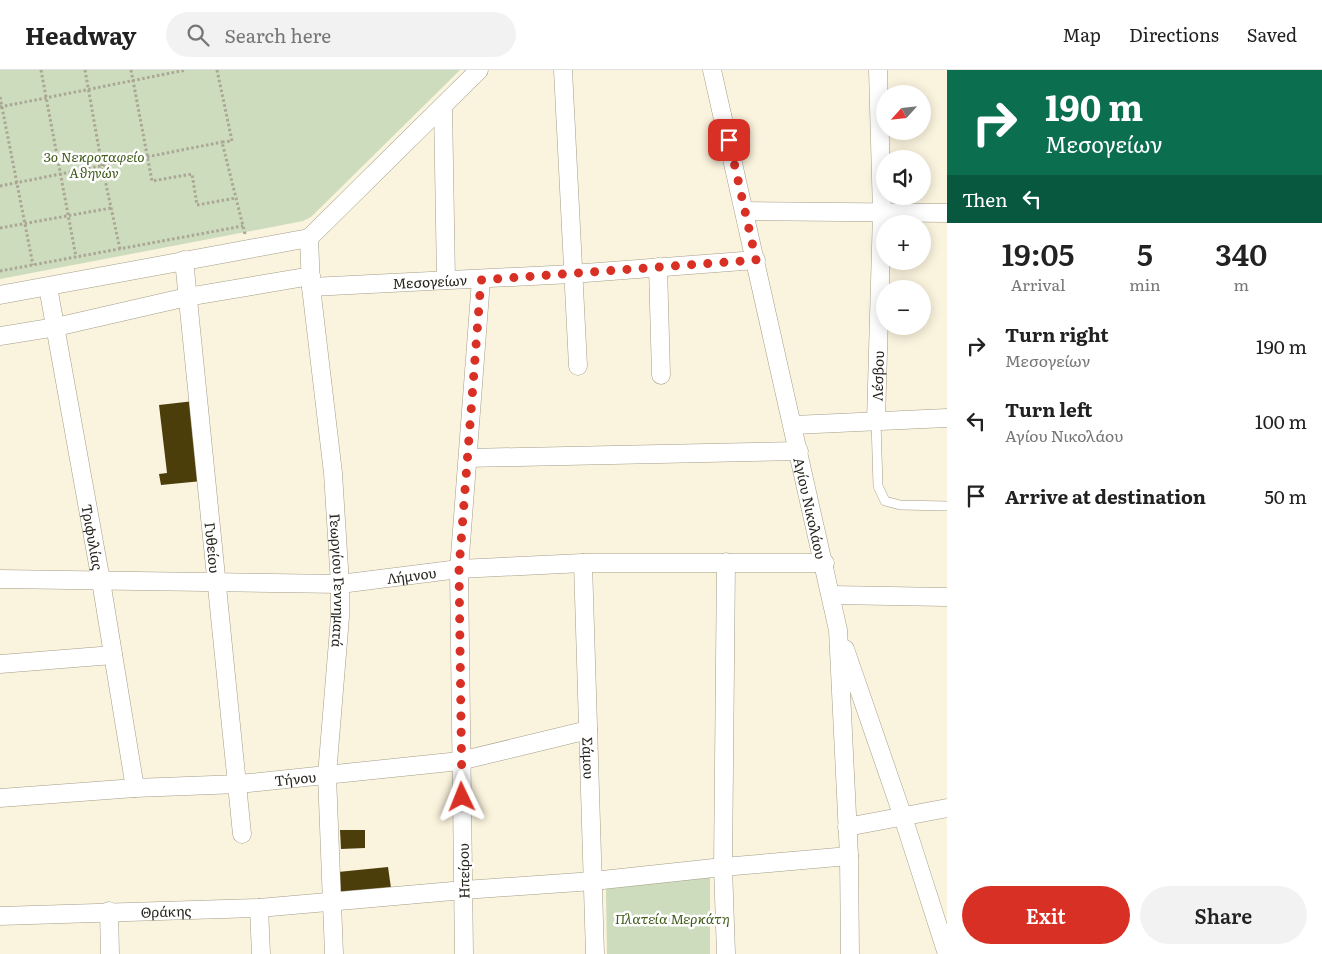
<!DOCTYPE html>
<meta charset="utf-8">
<style>
:root{--surface:#fff;--page:#f2f2f2;--text:#222;--muted:#767676;--line:#e0e0e0;--accent:#d93025}
body{margin:0;font-family:Literata,serif;background:var(--page);color:var(--text);height:100vh;display:flex;flex-direction:column;font-size:19px;white-space:nowrap}
*{box-sizing:border-box;margin:0}
p{font-size:16px;color:var(--muted)}
.icon{flex:none;width:28px;height:28px;fill:none;stroke:currentColor;stroke-width:2;stroke-linecap:round;stroke-linejoin:round}
.map{position:relative;flex:1;overflow:hidden}
.drawer{display:flex;flex-direction:column;background:var(--surface);width:375px}
.drawer>*{flex:none}
.hud{background:#0b6e4f;color:#fff;overflow:hidden}
.needle{width:32px;rotate:243deg}
.tools{position:absolute;left:876px;top:15px;display:grid;gap:10px}
.tools a{display:grid;place-items:center;width:55px;height:55px;border-radius:50%;background:var(--surface);box-shadow:0 2px 12px #0003;font-size:25px}
.pin{position:absolute;display:grid;place-items:center;width:42px;height:42px;color:#fff;margin:-21px;border-radius:10px;box-shadow:0 2px 8px #0006}
.me{position:absolute;width:55px;margin:-28px;rotate:358deg;stroke-linejoin:round;filter:drop-shadow(0 0 4px #0008)}
.turn{display:flex;align-items:center;gap:18px;height:105px;padding:0 15px;font-size:22px}
.turn .icon{width:65px;height:65px;stroke-width:2.5}
.turn b{display:block;font-size:35px;line-height:42px}
.then{display:flex;align-items:center;height:48px;padding:0 15px;background:#0003;gap:10px;font-size:19px}
.eta{display:flex;justify-content:space-evenly;align-items:center;height:85px;text-align:center}
.eta b{font-size:30px;font-weight:600;line-height:35px}
.action{display:flex;gap:10px;margin-top:auto;padding:10px 15px}
.action a{flex:1;height:58px;border-radius:30px;background:var(--accent);color:#fff;font-size:20px;font-weight:600;line-height:58px;text-align:center}
.action a+a{background:var(--page);color:var(--text)}
ul{padding:0;list-style:none}
li{display:flex;align-items:center;gap:15px;height:75px;padding:0 15px}
li div{flex:1}
li b{display:block;font-size:19px}
li em{font-style:normal}
header{display:flex;align-items:center;gap:30px;box-sizing:border-box;height:70px;padding:0 25px;background:var(--surface);border-bottom:1px solid var(--line)}
header strong{font-size:24px}
nav{display:flex;gap:28px;margin-inline-start:auto;font-size:18px}
.search{width:350px;height:45px;background:var(--page);display:flex;align-items:center;gap:12px;box-sizing:border-box;padding:0 18px;border-radius:28px;color:var(--muted);font-size:19px}
main{display:flex;flex:1;min-height:0}
.map>svg:first-child{display:block}
.green{fill:#ccdcbc}
.building{fill:#4c3e0b}
.lines{fill:none;stroke-linecap:round;stroke-linejoin:round}
.lane-casing{stroke:#a39d89;stroke-width:10}
.street-casing{stroke:#a39d89;stroke-width:19}
.path{stroke:#aba695;stroke-width:3;stroke-dasharray:2.5 2.5;stroke-linecap:butt}
.lane{stroke:#fff;stroke-width:9}
.street{stroke:#fff;stroke-width:18}
.route{stroke:#d93025;stroke-width:9;stroke-dasharray:0 16.2}
.labels{text-anchor:middle;dominant-baseline:central;stroke-width:5;stroke-linejoin:round;paint-order:stroke}
.park-label{font-size:14px;font-style:italic;fill:#415c1a;stroke:#fff}
.street-label{font-size:14px;fill:#27251d;stroke:#fff}
</style>
<header>
<strong>Headway</strong>
<div class="search"><svg class="icon" aria-label="search" viewBox="0 0 24 24"><circle cx="10" cy="10" r="6"/><path d="M15 15l6 6"/></svg>Search here</div>
<nav><a>Map</a><a>Directions</a><a>Saved</a></nav>
</header>
<main>
<div class="map">
<svg width="947" height="884" viewBox="0 0 947 884">
<rect width="100%" height="100%" fill="#faf3dd"/>
<!-- green -->
<g class="green">
<polygon points="0,0 460,0 311,147 303,151 0,209"/>
<polygon points="710,807 710,884 607,884 606,819"/>
</g>
<!-- building -->
<g class="building">
<polygon points="194,331 202,411 161,415 159,404 167,403 159,335"/>
<polygon points="340,760 365,760 365,778 341,779"/>
<polygon points="388,797 391,818 340,823 338,802"/>
</g>
<g class="lines">
<!-- lane casing -->
<g class="lane-casing">
<polyline id="lane" points="876,351 878,416 885,431 900,435 947,436"/>
</g>
<!-- street casing -->
<g class="street-casing">
<g id="street">
<polyline points="563,0 578,296"/>
<path id="s1" d="M712,0L838,560L849,786L850,884"/>
<polyline points="443,36 446,210"/>
<polyline points="745,141 947,143"/>
<path id="s2" d="M309,168L311,217L333,403L340,514V547L327,705L334,884"/>
<polyline points="309,168 479,0"/>
<path id="s3" d="M184,190L242,764"/>
<polyline points="658,197 661,305"/>
<path id="s4" d="M48,217L101,511L135,718"/>
<path id="s5" d="M311,217L572,204L756,190"/>
<polyline points="0,225 309,168"/>
<polyline points="0,266 56,257 187,227 311,206"/>
<path id="s6" d="M876,351L882,143L878,0"/>
<polyline points="794,355 947,348"/>
<polyline points="468,388 799,381"/>
<path id="s7" d="M583,493L595,884"/>
<path id="s8" d="M0,509L340,514L459,499L583,493H825"/>
<polyline points="832,525 947,527"/>
<polyline points="845,579 903,747 947,884"/>
<polyline points="0,594 113,585"/>
<path id="s9" d="M0,728L135,718L239,714L460,691L588,660"/>
<polyline points="847,757 947,738"/>
<polyline points="259,838 261,884"/>
<polyline points="109,841 110,884"/>
<path id="s10" d="M0,846L259,838L464,820L593,811L723,797L849,786"/>
<polyline points="464,884 459,499 481,210"/>
<polyline points="726,884 723,797 726,492"/>
</g>
</g>
<!-- path -->
<g class="path">
<polyline points="41,0 76,187"/>
<polyline points="85,0 102,96 120,179"/>
<polyline points="131,0 152,111 192,104 197,135 236,128"/>
<polyline points="217,0 232,71 222,72 245,164"/>
<polyline points="0,27 33,195"/>
<polyline points="0,37 186,0"/>
<polyline points="0,116 222,72"/>
<polyline points="0,158 111,138"/>
<polyline points="0,201 243,156"/>
</g>
<!-- lane -->
<use href="#lane" class="lane"/>
<!-- street -->
<use href="#street" class="street"/>
</g>
<g class="lines">
<!-- route -->
<polyline class="route" points="462,727 459,499 481,210 756,190 729,70"/>
</g>
<g class="labels">
<!-- park labels -->
<g class="park-label">
<text x="94" y="86">3ο Νεκροταφείο<tspan x="94" dy="16">Αθηνών</tspan></text>
<text x="672" y="848">Πλατεία Μερκάτη</text>
</g>
<!-- street labels -->
<g class="street-label">
<text stroke="none"><textPath href="#s5" startOffset="119">Μεσογείων</textPath></text>
<text stroke="none"><textPath href="#s6" startOffset="45">Λέσβου</textPath></text>
<text stroke="none"><textPath href="#s1" startOffset="449">Αγίου Νικολάου</textPath></text>
<text stroke="none"><textPath href="#s4" startOffset="254">Τριφυλίας</textPath></text>
<text stroke="none"><textPath href="#s3" startOffset="289">Γυθείου</textPath></text>
<text stroke="none"><textPath href="#s8" startOffset="412">Λήμνου</textPath></text>
<text stroke="none"><textPath href="#s2" startOffset="344">Γεωργίου Γεννηματά</textPath></text>
<text stroke="none"><textPath href="#s7" startOffset="195">Σάμου</textPath></text>
<text stroke="none"><textPath href="#s9" startOffset="296">Τήνου</textPath></text>
<text transform="translate(463 801) rotate(-91)">Ηπείρου</text>
<text stroke="none"><textPath href="#s10" startOffset="166">Θράκης</textPath></text>
</g>
</g>
</svg>
<div class="tools">
<a><svg class="needle" viewBox="-14 -14 28 28"><path d="M0-13l5 13h-10z" fill="#e53935"/><path d="M0 13l5-13h-10z" fill="#767676"/></svg></a>
<a><svg class="icon" aria-label="sound" viewBox="0 0 24 24"><path d="M4 9h4l5-4v14l-5-4H4zM17 9q2 3 0 6"/></svg></a>
<a>+</a>
<a>−</a>
</div>
<div class="pin" style="left:729px;top:70px;background:#d93025"><svg class="icon" aria-label="arrive" viewBox="0 0 24 24"><path d="M6 21V4h12l-3 4 3 4H6"/></svg></div>
<svg class="me" style="left:462px;top:727px" viewBox="-20 -20 40 40"><path d="M0-17L14 15 0 8-14 15z" fill="#d93025" stroke="#fff" stroke-width="4"/></svg>
</div>
<section class="drawer">
<div class="hud">
<div class="turn"><svg class="icon" aria-label="right" viewBox="0 0 24 24"><path d="M7 20v-9h11M14 6l5 5-5 5"/></svg><div><b>190 m</b>Μεσογείων</div></div>
<div class="then">Then<svg class="icon" aria-label="left" viewBox="0 0 24 24"><path d="M17 20v-9H6M10 6l-5 5 5 5"/></svg></div>
</div>
<div class="eta">
<div><b>19:05</b><p>Arrival</p></div>
<div><b>5</b><p>min</p></div>
<div><b>340</b><p>m</p></div>
</div>
<ul>
<li><svg class="icon" aria-label="right" viewBox="0 0 24 24"><path d="M7 20v-9h11M14 6l5 5-5 5"/></svg><div><b>Turn right</b><p>Μεσογείων</p></div><em>190 m</em></li>
<li><svg class="icon" aria-label="left" viewBox="0 0 24 24"><path d="M17 20v-9H6M10 6l-5 5 5 5"/></svg><div><b>Turn left</b><p>Αγίου Νικολάου</p></div><em>100 m</em></li>
<li><svg class="icon" aria-label="arrive" viewBox="0 0 24 24"><path d="M6 21V4h12l-3 4 3 4H6"/></svg><div><b>Arrive at destination</b></div><em>50 m</em></li>
</ul>
<div class="action"><a>Exit</a><a>Share</a></div>
</section>
</main>
